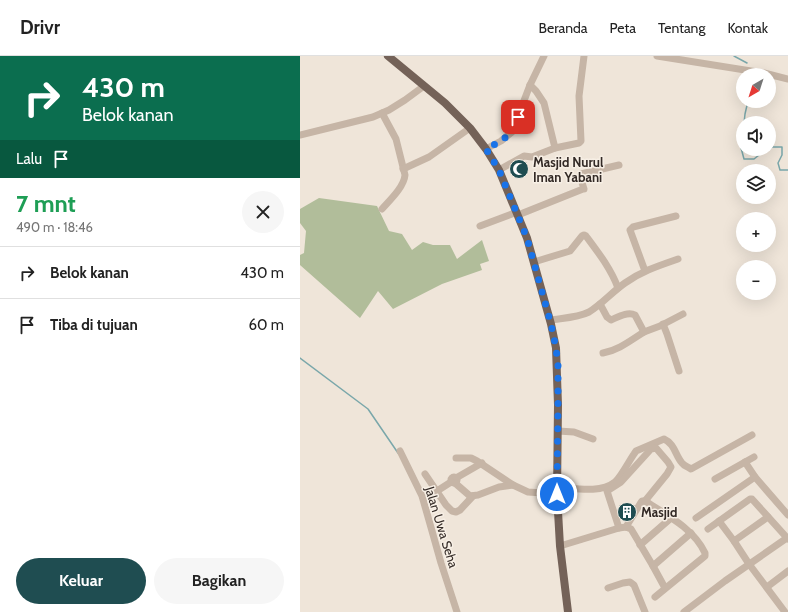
<!DOCTYPE html>
<html lang="id">
<meta charset="utf-8">
<style>
:root{--surface:#fff;--page:#f6f6f6;--text:#222;--muted:#767676;--line:#e0e0e0;--accent:#1f4d51}
body{margin:0;font-family:Cabin,sans-serif;background:var(--page);color:var(--text);height:100vh;display:flex;flex-direction:column;font-size:15px;white-space:nowrap}
*{box-sizing:border-box;margin:0}
p{font-size:13px;color:var(--muted)}
.icon{flex:none;width:22px;height:22px;fill:none;stroke:currentColor;stroke-width:2;stroke-linecap:round;stroke-linejoin:round}
.map{position:relative;flex:1;overflow:hidden}
.drawer{display:flex;flex-direction:column;background:var(--surface);width:300px}
.drawer>*{flex:none}
.banner{background:#0b6e4f;color:#fff;overflow:hidden}
.needle{width:26px;rotate:219deg}
.controls{position:absolute;left:436px;top:12px;display:grid;gap:8px}
.controls a{display:grid;place-items:center;width:40px;height:40px;border-radius:50%;background:var(--surface);box-shadow:0 4px 16px #0002;font-size:20px}
.pin{position:absolute;display:grid;place-items:center;width:34px;height:34px;color:#fff;margin:-17px;border-radius:8px;box-shadow:0 2px 6px #0006}
.me{position:absolute;width:44px;margin:-22px;rotate:0deg;stroke-linejoin:round;filter:drop-shadow(0 0 3px #0008)}
.turn{display:flex;align-items:center;gap:14px;height:84px;padding:0 16px;font-size:18px}
.turn .icon{width:52px;height:52px;stroke-width:2.5}
.turn b{display:block;font-size:28px;line-height:34px}
.then{display:flex;align-items:center;height:38px;padding:0 16px;background:#0003;gap:8px;font-size:15px}
.round{display:grid;place-items:center;flex:none;width:42px;height:42px;border-radius:21px;background:var(--page)}
.overview{display:flex;align-items:center;justify-content:space-between;height:68px;padding:0 16px}
h1{font-size:24px;font-weight:700;line-height:30px;color:#1e9e55}
.primary-button{display:flex;gap:8px;margin-top:auto;padding:8px 16px}
.primary-button a{flex:1;height:46px;border-radius:24px;background:var(--accent);color:#fff;font-size:16px;font-weight:700;line-height:46px;text-align:center}
.primary-button a+a{background:var(--page);color:var(--text)}
ul{padding:0;list-style:none}
li{display:flex;align-items:center;gap:12px;height:52px;padding:0 16px;border-top:1px solid var(--line)}
li div{flex:1}
li b{display:block;font-size:15px}
li em{font-style:normal}
header{display:flex;align-items:center;gap:24px;box-sizing:border-box;height:56px;padding:0 20px;background:var(--surface);border-bottom:1px solid var(--line)}
header strong{font-size:19px}
nav{display:flex;gap:22px;margin-inline-start:auto;font-size:14px}
main{display:flex;flex:1;min-height:0}
.map>svg:first-child{display:block}
.green{fill:#b1bd9a}
.lines{fill:none;stroke-linecap:round;stroke-linejoin:round}
.stream{stroke:#7aa7aa;stroke-width:1.5}
.minor{stroke:#c6b5a6;stroke-width:7}
.major{stroke:#746258;stroke-width:8}
.route{stroke:#1a73e8;stroke-width:7;stroke-dasharray:0 12.6}
.labels{text-anchor:middle;dominant-baseline:central;stroke-width:3;stroke-linejoin:round;paint-order:stroke}
.poi-label{font-size:13px;font-weight:bold;fill:#332a26;stroke:#f7efe5;text-anchor:start}
.street-label{font-size:13px;fill:#332a26;stroke:#f7efe5}
</style>
<header>
<strong>Drivr</strong>
<nav><a>Beranda</a><a>Peta</a><a>Tentang</a><a>Kontak</a></nav>
</header>
<main>
<section class="drawer">
<div class="banner">
<div class="turn"><svg class="icon" aria-label="right" viewBox="0 0 24 24"><path d="M7 20v-9h11M14 6l5 5-5 5"/></svg><div><b>430 m</b>Belok kanan</div></div>
<div class="then">Lalu<svg class="icon" aria-label="arrive" viewBox="0 0 24 24"><path d="M6 21V4h12l-3 4 3 4H6"/></svg></div>
</div>
<div class="overview"><div><h1>7 mnt</h1><p>490 m · 18:46</p></div><a class="round"><svg class="icon" aria-label="close" viewBox="0 0 24 24"><path d="M6 6l12 12M18 6L6 18"/></svg></a></div>
<ul>
<li><svg class="icon" aria-label="right" viewBox="0 0 24 24"><path d="M7 20v-9h11M14 6l5 5-5 5"/></svg><div><b>Belok kanan</b></div><em>430 m</em></li>
<li><svg class="icon" aria-label="arrive" viewBox="0 0 24 24"><path d="M6 21V4h12l-3 4 3 4H6"/></svg><div><b>Tiba di tujuan</b></div><em>60 m</em></li>
</ul>
<div class="primary-button"><a>Keluar</a><a>Bagikan</a></div>
</section>
<div class="map">
<svg width="488" height="556" viewBox="0 0 488 556">
<rect width="100%" height="100%" fill="#efe5d9"/>
<!-- green -->
<polygon class="green" points="19,142 77,150 89,175 102,178 112,194 123,186 133,189 150,189 157,203 182,184 189,205 180,208 182,214 142,228 93,253 78,235 60,262 0,209 0,199 4,197 6,175 0,167 0,153"/>
<g class="lines">
<!-- stream -->
<g class="stream">
<polyline points="434,0 447,7"/>
<polyline points="444,67 445,58 448,45"/>
<polyline points="443,79 440,88 444,103 454,103 464,95 472,91 482,91 482,99 478,107 480,114 488,114"/>
<polyline points="0,302 68,353 98,397"/>
</g>
<!-- minor -->
<g class="minor">
<polyline points="357,0 464,17 488,23"/>
<path d="M82,57L96,83L105,119C104,131 90,144 82,153"/>
<polyline points="0,79 73,61 89,54 105,44 124,30"/>
<polyline points="255,92 279,87 281,85 279,40 284,0"/>
<polyline points="186,93 201,85 212,76 230,29 244,0"/>
<polyline points="103,113 129,101 170,72"/>
<polyline points="199,114 224,100 232,101 255,92 244,47 236,35 230,29"/>
<polyline points="218,159 283,133 284,133 280,120 281,118 319,109"/>
<polyline points="180,170 217,156"/>
<path d="M234,206L270,195L282,180L284,179L286,180C298,196 311,213 318,232"/>
<polyline points="345,215 330,174 333,171 376,160"/>
<path d="M300,248L307,261L311,264C318,261 328,255 335,259L344,276L360,270L383,258"/>
<path d="M250,264C262,262 277,262 289,256C302,248 312,236 325,227C342,215 358,210 378,203"/>
<polyline points="363,268 367,278 379,315"/>
<path d="M303,297C319,294 331,284 344,276"/>
<polyline points="258,375 274,376 293,383"/>
<polyline points="100,395 122,440 132,475 141,507 157,556"/>
<polyline points="156,402 171,402 177,405 213,429"/>
<polyline points="445,406 455,421 488,459"/>
<polyline points="125,418 146,449 152,455 156,456 160,454 173,440"/>
<circle cx="154" cy="424" r="3"/>
<polyline points="156,422 182,407"/>
<polyline points="415,423 454,401"/>
<polyline points="155,427 170,440 178,439 199,431 213,429 228,436 257,438"/>
<path d="M256,431C274,432 300,438 315,426C321,421 329,405 334,398L336,395L364,383C375,388 375,399 382,407C384,410 388,411 391,413L452,379"/>
<polyline points="137,435 151,426"/>
<polyline points="396,462 455,421"/>
<polyline points="419,465 434,485 449,508 485,556"/>
<path d="M326,471L340,448L342,445H345C367,459 394,473 405,497V500L355,541"/>
<polyline points="319,472 307,435 321,426 351,393 356,392 368,406 371,411 367,418 345,445"/>
<polyline points="408,473 450,443 452,443 488,483"/>
<polyline points="434,485 468,461"/>
<polyline points="340,489 371,462"/>
<polyline points="260,490 319,472 326,471 331,473 334,478 353,510 365,532"/>
<polyline points="353,510 391,477"/>
<polyline points="467,531 488,515"/>
<polyline points="308,532 323,527 330,526 334,529 345,556"/>
<polyline points="384,556 425,525 487,482"/>
</g>
<!-- major -->
<polyline class="major" points="88,0 145,47 170,72 186,93 199,114 227,182 251,268 256,292 258,349 257,438 260,490 268,556"/>
</g>
<g class="lines">
<!-- route -->
<polyline class="route" points="218,61 212,76 201,85 186,93 199,114 227,182 251,268 256,292 258,309 258,349 257,438"/>
</g>
<!-- icons -->
<defs>
<g id="mosque-disc" transform="scale(1)"><circle r="9.5" fill="#1f4d51" stroke="#f7efe5"/><path d="M3.5-4.9A6 6 0 1 0 3.5 4.9A5 5 0 1 1 3.5-4.9Z" fill="#fff"/></g>
<g id="building-disc" transform="scale(1)"><circle r="9.5" fill="#1f4d51" stroke="#f7efe5"/><path d="M-4-6H4V6H1V3H-1V6H-4ZM-2.5-4.3h1.7v1.8h-1.7ZM.8-4.3h1.7v1.8H.8ZM-2.5-1h1.7V.8h-1.7ZM.8-1h1.7V.8H.8Z" fill="#fff"/></g>
</defs>
<g fill-rule="evenodd">
<use href="#mosque-disc" x="219" y="113"/>
<use href="#building-disc" x="327" y="456"/>
</g>
<g class="labels">
<!-- poi labels -->
<g class="poi-label">
<text x="233" y="106">Masjid Nurul<tspan x="233" dy="15">Iman Yabani</tspan></text>
<text x="341" y="456">Masjid</text>
</g>
<!-- street labels -->
<g class="street-label">
<text transform="translate(142 471) rotate(73)">Jalan Uwa Seha</text>
</g>
</g>
</svg>
<div class="controls">
<a><svg class="needle" viewBox="-14 -14 28 28"><path d="M0-13l5 13h-10z" fill="#e53935"/><path d="M0 13l5-13h-10z" fill="#767676"/></svg></a>
<a><svg class="icon" aria-label="sound" viewBox="0 0 24 24"><path d="M4 9h4l5-4v14l-5-4H4zM17 9q2 3 0 6"/></svg></a>
<a><svg class="icon" aria-label="layers" viewBox="0 0 24 24"><path d="M12 4l9 5-9 5-9-5zM3 14l9 5 9-5"/></svg></a>
<a>+</a>
<a>−</a>
</div>
<div class="pin" style="left:218px;top:61px;background:#d93025"><svg class="icon" aria-label="arrive" viewBox="0 0 24 24"><path d="M6 21V4h12l-3 4 3 4H6"/></svg></div>
<svg class="me" style="left:257px;top:438px" viewBox="-20 -20 40 40"><circle r="17" fill="#1a73e8" stroke="#fff" stroke-width="3"/><path d="M0-11L8 9 0 5-8 9z" fill="#fff"/></svg>
</div>
</main>
